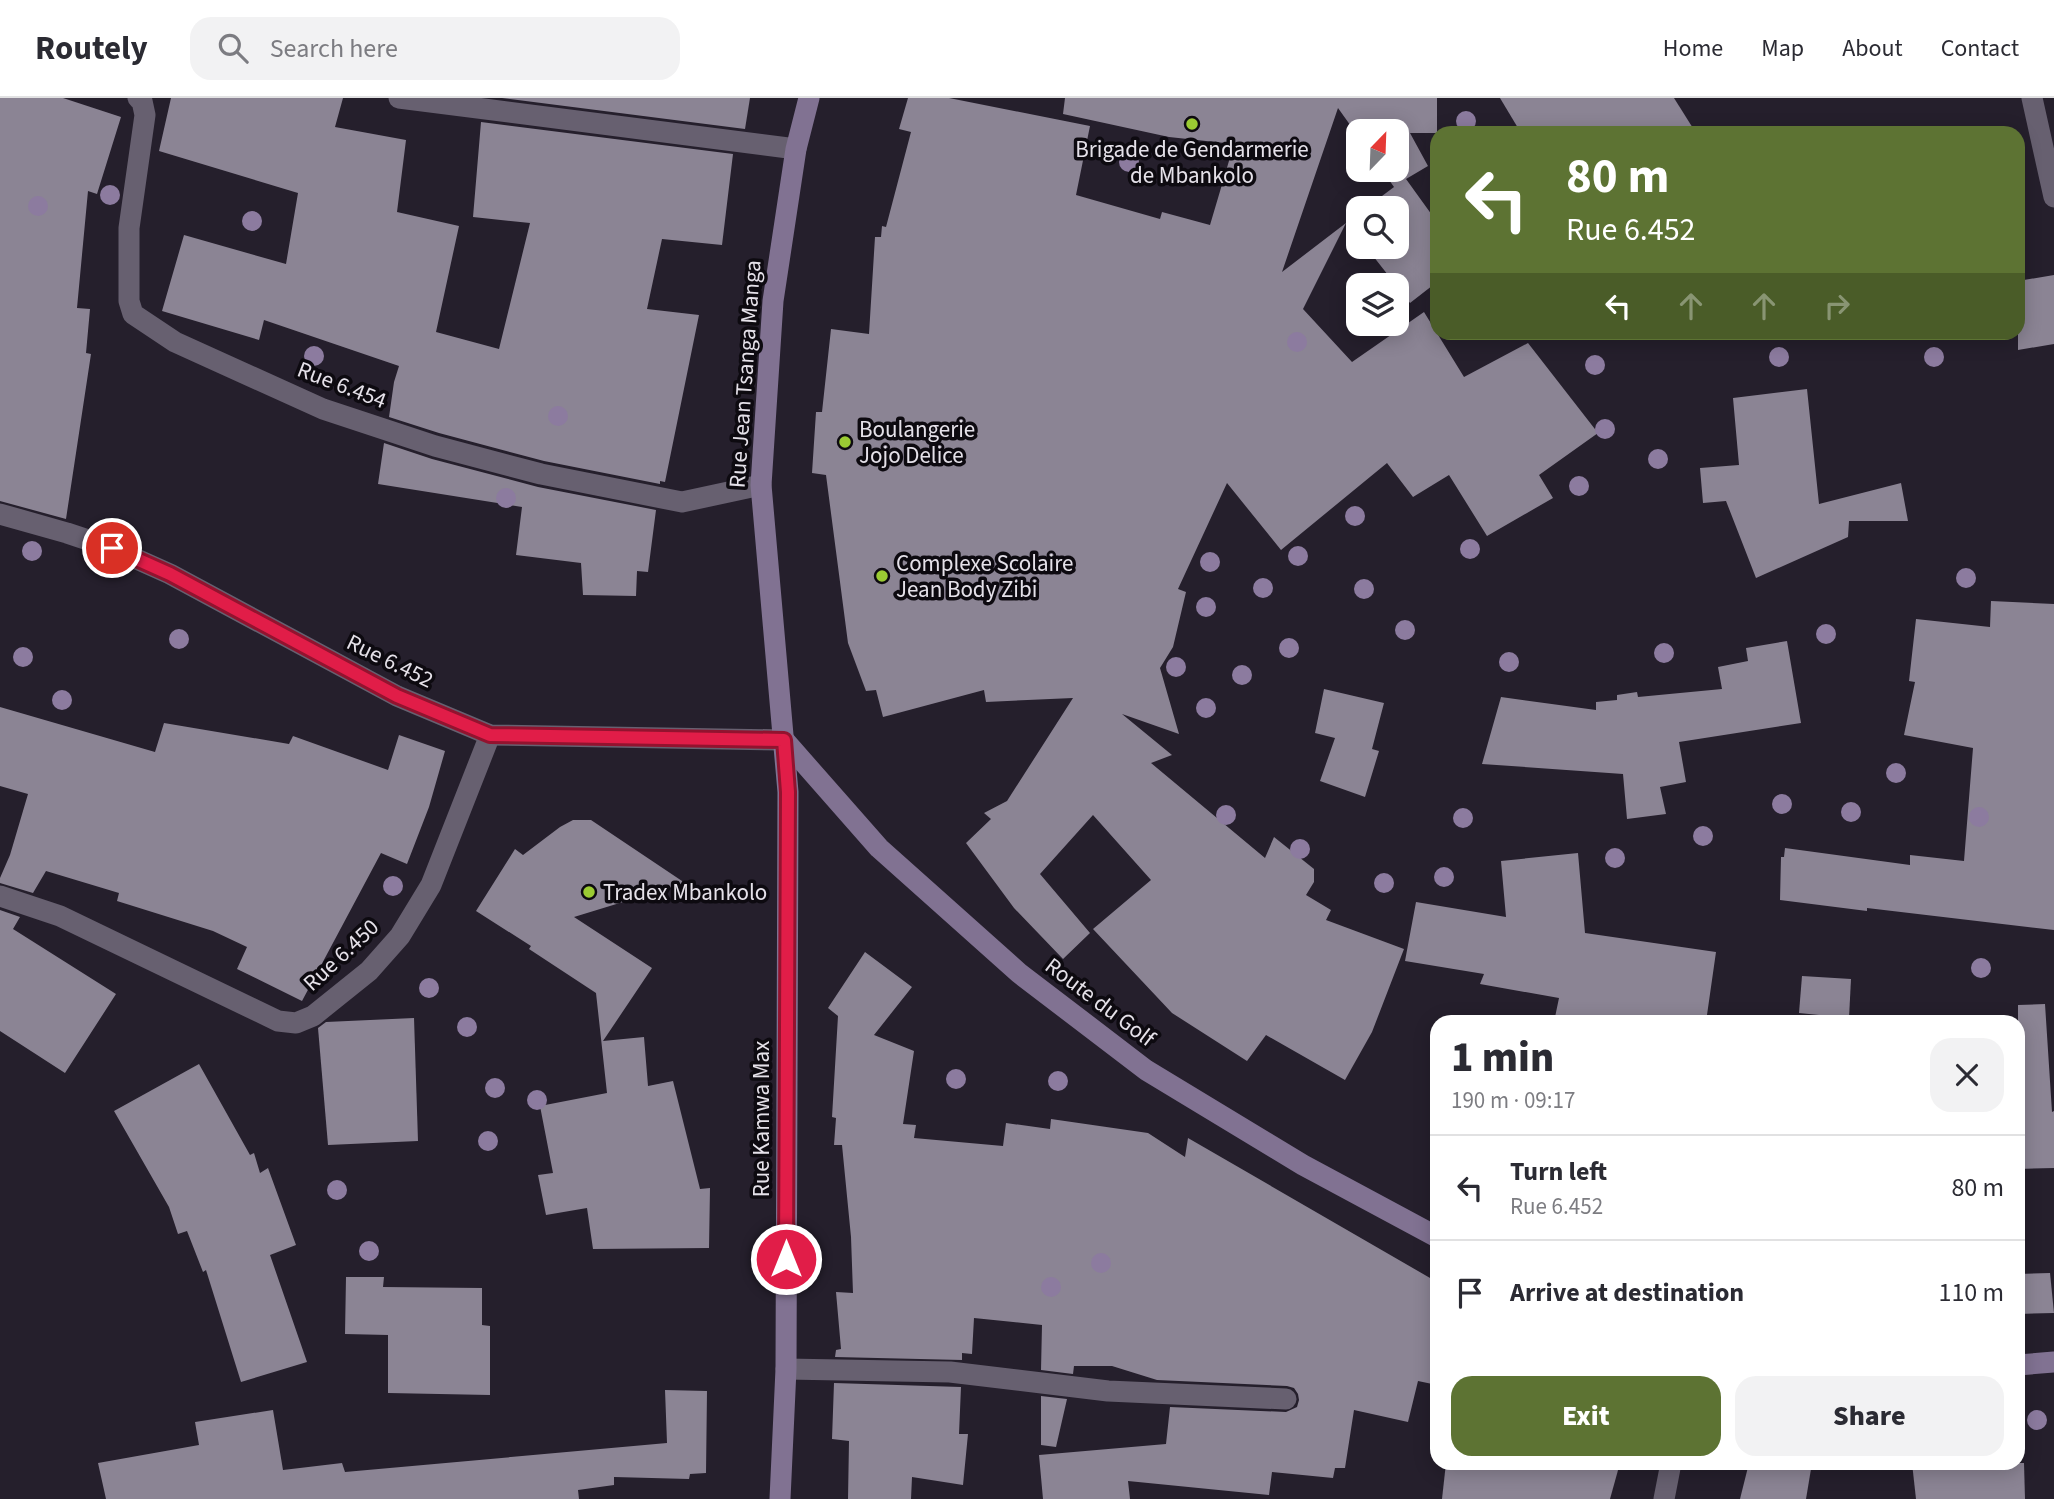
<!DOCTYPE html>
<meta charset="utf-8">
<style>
:root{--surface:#fff;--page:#f2f2f3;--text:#2b2b33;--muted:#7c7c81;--line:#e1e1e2;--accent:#5d7333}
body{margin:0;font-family:"Source Sans 3",sans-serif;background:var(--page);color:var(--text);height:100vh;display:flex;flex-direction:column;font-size:26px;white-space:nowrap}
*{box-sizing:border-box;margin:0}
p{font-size:23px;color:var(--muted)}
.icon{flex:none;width:38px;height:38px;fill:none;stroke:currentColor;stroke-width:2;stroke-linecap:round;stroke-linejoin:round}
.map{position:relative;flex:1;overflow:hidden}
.details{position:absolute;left:1430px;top:917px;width:595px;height:455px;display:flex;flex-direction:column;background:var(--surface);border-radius:21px;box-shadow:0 4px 18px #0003}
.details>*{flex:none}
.hud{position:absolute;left:1430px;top:28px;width:595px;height:214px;border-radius:21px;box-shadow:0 4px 18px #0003;background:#5d7333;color:#fff;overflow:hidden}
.needle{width:46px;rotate:23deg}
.controls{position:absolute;left:1346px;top:21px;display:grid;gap:14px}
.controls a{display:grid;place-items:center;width:63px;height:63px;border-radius:14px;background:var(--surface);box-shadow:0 4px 18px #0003;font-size:35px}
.pin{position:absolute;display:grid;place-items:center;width:60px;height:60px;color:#fff;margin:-30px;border:4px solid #fff;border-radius:50%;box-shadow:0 2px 7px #0007}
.me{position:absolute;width:77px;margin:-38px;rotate:0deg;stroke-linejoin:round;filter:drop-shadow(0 0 5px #0008)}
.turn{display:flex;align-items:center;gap:24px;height:147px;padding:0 21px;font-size:32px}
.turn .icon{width:91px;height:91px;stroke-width:2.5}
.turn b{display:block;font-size:49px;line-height:60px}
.lanes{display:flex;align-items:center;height:66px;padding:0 21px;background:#0003;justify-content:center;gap:35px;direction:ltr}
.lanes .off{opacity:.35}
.round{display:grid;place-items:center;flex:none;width:74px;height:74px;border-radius:21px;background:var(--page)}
.headline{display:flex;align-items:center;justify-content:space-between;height:119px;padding:0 21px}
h1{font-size:42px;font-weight:800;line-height:52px}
.cta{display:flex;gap:14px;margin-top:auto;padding:14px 21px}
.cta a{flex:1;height:80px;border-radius:21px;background:var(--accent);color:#fff;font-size:28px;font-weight:800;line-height:80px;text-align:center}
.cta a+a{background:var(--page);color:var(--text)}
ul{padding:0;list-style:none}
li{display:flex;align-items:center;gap:21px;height:105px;padding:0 21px;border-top:2px solid var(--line)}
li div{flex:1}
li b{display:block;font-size:26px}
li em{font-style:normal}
header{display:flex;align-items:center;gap:42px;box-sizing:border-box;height:98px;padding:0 35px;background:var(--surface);border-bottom:2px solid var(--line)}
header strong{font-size:33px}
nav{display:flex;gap:38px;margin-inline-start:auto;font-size:24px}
.search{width:490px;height:63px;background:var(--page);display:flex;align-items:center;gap:18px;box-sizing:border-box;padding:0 24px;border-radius:21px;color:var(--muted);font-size:26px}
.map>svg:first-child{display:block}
.building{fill:#8b8494}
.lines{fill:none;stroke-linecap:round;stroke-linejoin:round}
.street{stroke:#676070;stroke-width:21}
.secondary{stroke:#817292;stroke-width:21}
.tree{fill:#8c7b9f}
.route-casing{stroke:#92132f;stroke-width:18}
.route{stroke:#e11d48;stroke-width:12}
.poi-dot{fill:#9bcb33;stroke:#0d0a10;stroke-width:2.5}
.labels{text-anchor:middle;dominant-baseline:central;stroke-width:7;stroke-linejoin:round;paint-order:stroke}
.poi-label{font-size:23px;fill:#e5e1e9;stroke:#0d0a10;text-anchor:start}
.street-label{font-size:23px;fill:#e5e1e9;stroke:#0d0a10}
</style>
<header>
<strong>Routely</strong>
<div class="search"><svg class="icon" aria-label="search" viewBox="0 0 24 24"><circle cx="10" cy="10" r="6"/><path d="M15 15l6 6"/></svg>Search here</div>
<nav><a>Home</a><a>Map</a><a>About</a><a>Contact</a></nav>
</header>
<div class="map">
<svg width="2054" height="1401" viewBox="0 0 2054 1401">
<rect width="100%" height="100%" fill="#251f2c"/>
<!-- building -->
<g class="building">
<polygon points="0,0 63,0 121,19 97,96 88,93 77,210 90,211 86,255 91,256 66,421 0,403"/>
<polygon points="171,0 343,0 335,29 406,42 397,114 459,128 436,234 499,251 530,125 473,119 481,24 733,56 722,147 662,141 647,211 699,217 665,384 660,383 660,386 544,363 439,335 389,319 394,284 399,268 264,222 259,242 162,213 184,137 286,166 298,95 159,53"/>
<polygon points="502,0 750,0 745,31"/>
<polygon points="908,0 949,0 1090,28 1076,97 1160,121 1162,114 1210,127 1234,46 1169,39 1063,16 1065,0 1437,0 1437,35 1410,35 1428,68 1406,81 1437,124 1437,184 1410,205 1366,149 1396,149 1396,110 1366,110 1398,86 1394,89 1382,72 1396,72 1396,33 1358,33 1358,38 1338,10 1282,174 1346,125 1303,211 1352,264 1424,214 1464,279 1528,245 1598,335 1539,377 1553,400 1487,438 1449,377 1413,399 1387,365 1281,452 1227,385 1178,491 1186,494 1173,549 1160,570 1179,636 1122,616 1172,657 1151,665 1265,760 1274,739 1314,771 1314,784 1306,797 1331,812 1326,822 1404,851 1372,934 1345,982 1266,937 1247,963 1172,915 1093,831 1151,782 1093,717 1040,776 1090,835 1063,861 1014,810 966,745 991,721 984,715 1007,703 1073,600 986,604 984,592 883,619 876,592 866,593 848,545 826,377 812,375 816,314 822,314 831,231 869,236 875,139 881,139 882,128 886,129 911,34 899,31"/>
<polygon points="1500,0 1674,0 1696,35 1521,35"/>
<polygon points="1358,116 1358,138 1347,124"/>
<polygon points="2054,177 2054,246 2018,252 2018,183"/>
<polygon points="1807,291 1819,406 1901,385 1908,423 1849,423 1848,439 1756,480 1726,403 1703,405 1700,370 1739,367 1733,300"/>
<polygon points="384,345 432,361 538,389 656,412 648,474 637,473 636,498 583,497 581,465 516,457 522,409 378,386"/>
<polygon points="1991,503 2054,506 2054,832 1867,810 1867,813 1780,802 1781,759 1784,759 1785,750 1910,767 1910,757 1964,763 1973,650 1904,637 1915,584 1909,583 1916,521 1990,529"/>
<polygon points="1787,543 1801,625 1679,644 1686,684 1660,689 1666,716 1627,721 1623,676 1482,666 1501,599 1596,612 1596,604 1617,602 1617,597 1637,594 1638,599 1722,591 1718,569 1748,563 1746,550"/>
<polygon points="1324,591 1384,605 1372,651 1379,653 1365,699 1320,683 1335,640 1315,635"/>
<polygon points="0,609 155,654 164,625 289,646 293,638 388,672 399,637 445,653 429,709 407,766 381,755 302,903 237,871 247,849 213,833 117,803 119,795 46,773 33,795 0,785 0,780 10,757 28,696 0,688"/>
<polygon points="573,722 591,722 685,785 574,819 652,870 603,943 644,939 648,988 673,983 700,1091 710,1090 709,1150 593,1151 587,1110 546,1117 538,1077 553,1075 540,1008 607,995 596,895 529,851 531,848 476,813 515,751 523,757 560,729"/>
<polygon points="1578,755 1585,835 1716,854 1706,924 1554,924 1559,900 1480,886 1484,876 1405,863 1416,804 1506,819 1501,763"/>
<polygon points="0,812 20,819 13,831 116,896 65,975 0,933"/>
<polygon points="865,854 912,889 874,937 914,953 903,1026 916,1027 914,1040 1003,1048 1006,1025 1050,1031 1051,1021 1148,1035 1185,1059 1188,1040 1437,1184 1437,1287 1418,1283 1408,1324 1354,1312 1345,1370 1335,1370 1333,1380 1272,1374 1269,1397 1128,1383 1130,1401 1043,1401 1039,1357 1166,1346 1170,1309 1286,1314 1297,1309 1299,1302 1298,1296 1294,1290 1287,1288 1157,1282 1112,1268 1074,1268 1073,1276 1041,1272 1042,1227 974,1220 972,1256 962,1255 962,1262 835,1259 836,1252 841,1251 836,1194 853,1195 851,1139 842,1047 834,1047 836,1020 832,1019 838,918 828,910"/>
<polygon points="1802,878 1851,881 1849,920 1799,915"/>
<polygon points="2045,906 2052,1014 2054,1013 2054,1070 2018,1071 2018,907"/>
<polygon points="414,920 418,1043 328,1047 318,930 326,924"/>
<polygon points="199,966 250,1057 254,1055 260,1075 268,1070 296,1147 270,1157 307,1264 241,1284 206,1172 203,1174 187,1133 178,1136 169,1109 114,1013"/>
<polygon points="2050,1175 2054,1215 2018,1216 2018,1176"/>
<polygon points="346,1179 384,1179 383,1189 482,1190 482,1227 490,1228 490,1297 388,1295 388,1237 345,1236"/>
<polygon points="834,1285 961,1289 959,1336 968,1336 963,1387 912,1379 911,1401 848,1401 849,1343 832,1341"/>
<polygon points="665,1292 707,1293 706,1375 690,1376 689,1381 614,1379 614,1387 578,1392 579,1401 106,1401 98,1365 199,1347 195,1324 273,1312 283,1372 342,1365 345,1374 667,1345"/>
<polygon points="1041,1298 1067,1301 1056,1349 1041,1347"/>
<polygon points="1446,1365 1620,1365 1610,1401 1442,1401"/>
<polygon points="1749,1365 1812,1365 1806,1401 1740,1401"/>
<polygon points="1912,1365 2024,1365 2025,1401 1916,1401"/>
</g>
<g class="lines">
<!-- street -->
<g class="street">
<polyline points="138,0 142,3 145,17 129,130 129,203 133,216 175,244 323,311 435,348 541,376 682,404 761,387"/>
<polyline points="399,0 796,51"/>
<polyline points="2032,0 2054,99"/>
<polyline points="0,416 67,435 112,450 170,476 397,598 490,637 784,642"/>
<polyline points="0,798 60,818 278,923 296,925 313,918 369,873 400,838 431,787 490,637"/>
<polyline points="786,1271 950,1274 1108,1293 1286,1301"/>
<polyline points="1664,1401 1671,1365"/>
</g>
<!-- secondary -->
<g class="secondary">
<polyline points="784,642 879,750 1019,875 1146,972 1303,1067 1437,1139"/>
<polyline points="2018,1267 2054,1264"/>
<polyline points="780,1401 786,1271 788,694 761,387 773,203 796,51 809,0"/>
</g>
</g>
<!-- trees -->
<g class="tree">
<circle cx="1466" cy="23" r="10"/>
<circle cx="1129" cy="64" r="10"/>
<circle cx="110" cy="97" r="10"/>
<circle cx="38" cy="108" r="10"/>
<circle cx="252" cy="123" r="10"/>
<circle cx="1297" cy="244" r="10"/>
<circle cx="314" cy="258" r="10"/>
<circle cx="1779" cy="259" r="10"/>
<circle cx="1934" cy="259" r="10"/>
<circle cx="1595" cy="267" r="10"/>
<circle cx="558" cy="318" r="10"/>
<circle cx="1605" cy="331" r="10"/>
<circle cx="1658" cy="361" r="10"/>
<circle cx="1579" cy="388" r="10"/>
<circle cx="506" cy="400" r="10"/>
<circle cx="1355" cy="418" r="10"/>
<circle cx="1470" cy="451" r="10"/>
<circle cx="32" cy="453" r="10"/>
<circle cx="1298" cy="458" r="10"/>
<circle cx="1210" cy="464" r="10"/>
<circle cx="1966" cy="480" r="10"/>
<circle cx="1263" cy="490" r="10"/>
<circle cx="1364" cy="491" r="10"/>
<circle cx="1206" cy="509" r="10"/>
<circle cx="1405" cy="532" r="10"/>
<circle cx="1826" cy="536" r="10"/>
<circle cx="179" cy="541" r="10"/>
<circle cx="1289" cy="550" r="10"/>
<circle cx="1664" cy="555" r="10"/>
<circle cx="23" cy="559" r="10"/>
<circle cx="1509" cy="564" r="10"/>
<circle cx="1176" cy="569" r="10"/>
<circle cx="1242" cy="577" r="10"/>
<circle cx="62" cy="602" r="10"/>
<circle cx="1206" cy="610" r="10"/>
<circle cx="1896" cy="675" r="10"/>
<circle cx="1782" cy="706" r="10"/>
<circle cx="1851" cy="714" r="10"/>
<circle cx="1226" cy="717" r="10"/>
<circle cx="1979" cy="719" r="10"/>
<circle cx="1463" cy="720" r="10"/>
<circle cx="1703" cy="738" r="10"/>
<circle cx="1300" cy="751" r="10"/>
<circle cx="1615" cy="760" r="10"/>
<circle cx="1444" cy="779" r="10"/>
<circle cx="1384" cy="785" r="10"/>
<circle cx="393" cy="788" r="10"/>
<circle cx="1981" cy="870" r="10"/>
<circle cx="429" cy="890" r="10"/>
<circle cx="467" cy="929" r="10"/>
<circle cx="956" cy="981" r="10"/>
<circle cx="1058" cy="983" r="10"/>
<circle cx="495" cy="990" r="10"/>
<circle cx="537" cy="1002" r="10"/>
<circle cx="488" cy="1043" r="10"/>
<circle cx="337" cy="1092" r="10"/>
<circle cx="369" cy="1153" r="10"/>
<circle cx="1101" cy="1165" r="10"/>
<circle cx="1051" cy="1189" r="10"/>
<circle cx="2037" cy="1322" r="10"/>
</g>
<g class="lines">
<!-- route casing -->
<g class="route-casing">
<polyline id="route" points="112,450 170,476 397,598 490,637 784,642 788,694 786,1161"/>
</g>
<!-- route -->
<use href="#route" class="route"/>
</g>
<!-- markers -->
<g class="poi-dot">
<circle cx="1192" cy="26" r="7"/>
<circle cx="845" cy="344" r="7"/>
<circle cx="882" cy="478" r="7"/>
<circle cx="589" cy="794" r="7"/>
</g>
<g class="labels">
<!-- poi labels -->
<g class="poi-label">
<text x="1192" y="51" text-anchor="middle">Brigade de Gendarmerie<tspan x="1192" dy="26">de Mbankolo</tspan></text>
<text x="859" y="331">Boulangerie<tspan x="859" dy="26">Jojo Delice</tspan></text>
<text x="896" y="465">Complexe Scolaire<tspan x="896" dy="26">Jean Body Zibi</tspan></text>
<text x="603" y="794">Tradex Mbankolo</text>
</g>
<!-- street labels -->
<g class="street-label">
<text transform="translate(745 276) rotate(-86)">Rue Jean Tsanga Manga</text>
<text transform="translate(342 287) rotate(21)">Rue 6.454</text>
<text transform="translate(390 563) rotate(26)">Rue 6.452</text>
<text transform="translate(341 857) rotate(-43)">Rue 6.450</text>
<text transform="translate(1100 904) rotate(37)">Route du Golf</text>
<text transform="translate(761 1021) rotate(-90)">Rue Kamwa Max</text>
</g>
</g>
</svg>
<div class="controls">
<a><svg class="needle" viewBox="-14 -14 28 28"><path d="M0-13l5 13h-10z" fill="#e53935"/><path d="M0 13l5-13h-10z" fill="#7c7c81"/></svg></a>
<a><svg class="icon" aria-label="search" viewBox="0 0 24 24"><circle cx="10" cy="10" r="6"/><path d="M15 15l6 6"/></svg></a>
<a><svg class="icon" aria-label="layers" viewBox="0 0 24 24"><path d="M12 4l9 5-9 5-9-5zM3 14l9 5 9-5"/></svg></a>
</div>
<div class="pin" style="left:112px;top:450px;background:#d93025"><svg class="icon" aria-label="arrive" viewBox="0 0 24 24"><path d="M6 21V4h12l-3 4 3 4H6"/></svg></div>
<svg class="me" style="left:786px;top:1161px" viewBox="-20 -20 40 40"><circle r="17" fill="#e11d48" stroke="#fff" stroke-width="3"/><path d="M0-11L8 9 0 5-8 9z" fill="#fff"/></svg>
<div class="hud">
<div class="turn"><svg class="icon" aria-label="left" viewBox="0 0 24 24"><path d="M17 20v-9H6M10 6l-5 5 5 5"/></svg><div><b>80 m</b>Rue 6.452</div></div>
<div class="lanes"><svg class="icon" aria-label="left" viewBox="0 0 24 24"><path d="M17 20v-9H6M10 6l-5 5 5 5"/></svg><svg class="icon off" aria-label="ahead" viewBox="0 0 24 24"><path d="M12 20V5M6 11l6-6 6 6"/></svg><svg class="icon off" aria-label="ahead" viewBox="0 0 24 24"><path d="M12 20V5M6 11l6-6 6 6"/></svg><svg class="icon off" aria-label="right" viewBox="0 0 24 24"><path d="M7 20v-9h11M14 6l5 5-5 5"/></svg></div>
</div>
<section class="details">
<div class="headline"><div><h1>1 min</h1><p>190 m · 09:17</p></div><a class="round"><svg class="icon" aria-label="close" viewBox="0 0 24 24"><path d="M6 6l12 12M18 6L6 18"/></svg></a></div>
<ul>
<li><svg class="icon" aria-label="left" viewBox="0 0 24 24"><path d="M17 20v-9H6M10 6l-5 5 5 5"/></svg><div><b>Turn left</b><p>Rue 6.452</p></div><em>80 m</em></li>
<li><svg class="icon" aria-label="arrive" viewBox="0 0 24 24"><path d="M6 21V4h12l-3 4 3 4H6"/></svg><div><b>Arrive at destination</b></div><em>110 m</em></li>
</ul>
<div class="cta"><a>Exit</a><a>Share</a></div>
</section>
</div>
